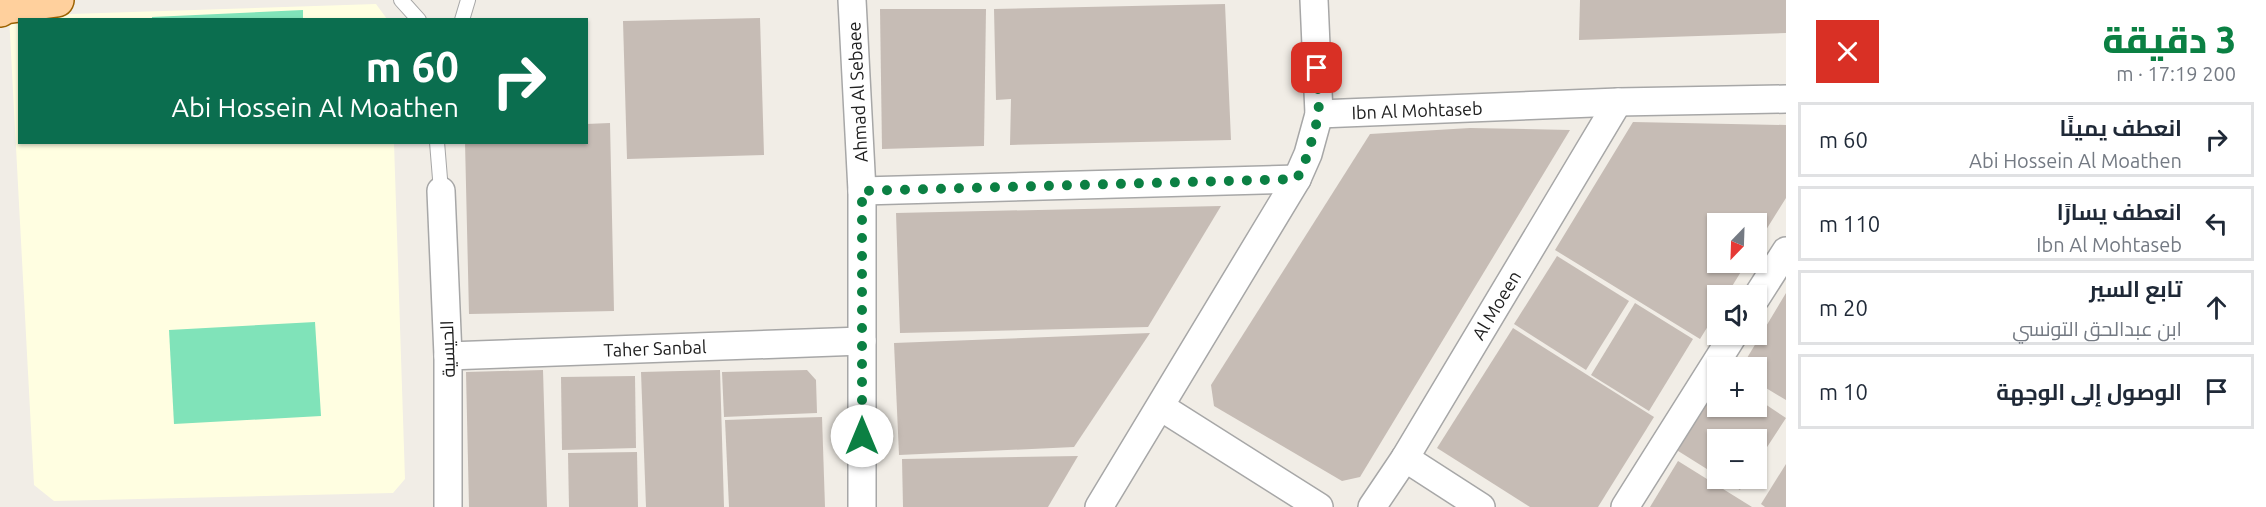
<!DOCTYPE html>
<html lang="ar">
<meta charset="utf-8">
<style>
:root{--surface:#fff;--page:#f6f6f7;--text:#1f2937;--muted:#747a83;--line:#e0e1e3;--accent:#0b8043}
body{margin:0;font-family:Ubuntu,Cairo,sans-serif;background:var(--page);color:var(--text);direction:rtl;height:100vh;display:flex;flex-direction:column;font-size:22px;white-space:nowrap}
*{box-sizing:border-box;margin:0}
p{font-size:20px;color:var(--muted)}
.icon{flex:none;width:33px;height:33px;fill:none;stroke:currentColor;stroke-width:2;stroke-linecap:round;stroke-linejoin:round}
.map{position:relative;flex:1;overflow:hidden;direction:ltr}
.panel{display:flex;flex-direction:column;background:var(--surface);width:480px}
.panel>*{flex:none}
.top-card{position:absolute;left:18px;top:18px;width:570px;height:126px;border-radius:0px;box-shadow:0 2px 4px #0004;direction:rtl;background:#0b6e4f;color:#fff;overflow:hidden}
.needle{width:39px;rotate:203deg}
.controls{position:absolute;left:1707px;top:213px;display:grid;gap:12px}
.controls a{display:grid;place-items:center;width:60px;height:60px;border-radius:0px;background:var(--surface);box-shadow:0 2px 4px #0004;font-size:30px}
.pin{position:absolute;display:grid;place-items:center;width:51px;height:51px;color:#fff;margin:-26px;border-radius:12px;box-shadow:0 3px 9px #0006}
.me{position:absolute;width:66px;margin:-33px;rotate:0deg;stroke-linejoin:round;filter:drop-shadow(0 0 4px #0008)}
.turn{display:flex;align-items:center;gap:21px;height:126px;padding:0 30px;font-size:27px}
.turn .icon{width:78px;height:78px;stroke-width:2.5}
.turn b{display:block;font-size:42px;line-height:51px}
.round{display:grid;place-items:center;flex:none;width:63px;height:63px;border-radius:0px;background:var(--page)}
.overview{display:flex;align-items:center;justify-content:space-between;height:102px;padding:0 30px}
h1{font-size:36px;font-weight:800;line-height:45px;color:var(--accent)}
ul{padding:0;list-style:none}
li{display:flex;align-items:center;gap:18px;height:75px;margin:0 12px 9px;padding:0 18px;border:3px solid var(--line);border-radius:0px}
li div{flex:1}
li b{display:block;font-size:22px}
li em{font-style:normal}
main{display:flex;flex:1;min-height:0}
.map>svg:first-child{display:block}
.education{fill:#fffee1}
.pitch{fill:#80e3b9}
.building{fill:#c6bcb5}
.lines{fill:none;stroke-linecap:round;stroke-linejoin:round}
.service-casing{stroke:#a7a7a7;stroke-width:16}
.minor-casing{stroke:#a7a7a7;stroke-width:30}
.primary-casing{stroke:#9c6200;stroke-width:36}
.service{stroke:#fff;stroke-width:14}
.minor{stroke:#fff;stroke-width:27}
.primary{stroke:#ffd09d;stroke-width:33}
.route{stroke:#0b8043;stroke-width:10;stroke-dasharray:0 18}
.labels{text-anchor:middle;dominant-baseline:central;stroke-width:4.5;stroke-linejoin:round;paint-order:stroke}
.street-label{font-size:18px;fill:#202020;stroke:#fff}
</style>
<main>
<section class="panel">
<div class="overview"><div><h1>3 دقيقة</h1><p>200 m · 17:19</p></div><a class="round" style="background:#d93025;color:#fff"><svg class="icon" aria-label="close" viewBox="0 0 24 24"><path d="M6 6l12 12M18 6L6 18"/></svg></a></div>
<ul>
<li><svg class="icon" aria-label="right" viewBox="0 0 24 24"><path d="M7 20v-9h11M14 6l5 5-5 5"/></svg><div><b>انعطف يمينًا</b><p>Abi Hossein Al Moathen</p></div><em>60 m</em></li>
<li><svg class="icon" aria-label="left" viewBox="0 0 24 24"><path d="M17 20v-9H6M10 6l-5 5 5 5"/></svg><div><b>انعطف يسارًا</b><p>Ibn Al Mohtaseb</p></div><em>110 m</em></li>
<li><svg class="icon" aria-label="ahead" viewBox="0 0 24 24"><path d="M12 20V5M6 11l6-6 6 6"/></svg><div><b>تابع السير</b><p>ابن عبدالحق التونسي</p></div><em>20 m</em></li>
<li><svg class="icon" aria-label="arrive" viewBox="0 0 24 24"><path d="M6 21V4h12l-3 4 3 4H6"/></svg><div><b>الوصول إلى الوجهة</b></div><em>10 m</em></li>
</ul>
</section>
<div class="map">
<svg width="1786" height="507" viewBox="0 0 1786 507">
<rect width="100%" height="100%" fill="#f1ede6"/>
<!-- education -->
<polygon class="education" points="376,4 387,19 20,20 20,142 394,143 405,479 393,493 54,501 34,485 9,16"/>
<!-- pitch -->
<g class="pitch">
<polygon points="303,10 303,19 152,19 152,17"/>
<polygon points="315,322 321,416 174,424 169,330"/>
</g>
<!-- building -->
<g class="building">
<polygon points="1580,0 1786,0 1786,33 1579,40"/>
<polygon points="1225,4 1231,140 1010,145 1011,99 996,100 994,9"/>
<polygon points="880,9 986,9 984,146 882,149"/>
<polygon points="760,18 764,155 627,159 623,21"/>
<polygon points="1633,122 1786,125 1786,198 1756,246 1756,224 1718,224 1718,262 1747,262 1726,296 1718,296 1718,310 1700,339 1555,250"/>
<polygon points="610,123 614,311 469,314 465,142 586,142 586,124"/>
<polygon points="1470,128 1570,130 1360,477 1342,481 1214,406 1211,385 1370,134"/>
<polygon points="1221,206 1148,327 900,333 896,213"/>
<polygon points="1557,256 1629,301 1586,370 1514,324"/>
<polygon points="1786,293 1786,400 1756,382 1756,368 1741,368"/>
<polygon points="1635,303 1693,339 1649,411 1591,375"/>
<polygon points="1513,328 1654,417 1598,507 1530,507 1437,448"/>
<polygon points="1150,333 1074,447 899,455 894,343"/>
<polygon points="543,370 547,507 469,507 466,372"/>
<polygon points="720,370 724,507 646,507 641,372"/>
<polygon points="807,370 816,380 817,413 724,417 722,372"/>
<polygon points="635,376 636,448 562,450 561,377"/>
<polygon points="1718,384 1718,406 1756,406 1756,398 1786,418 1756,464 1756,440 1718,440 1718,476 1675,449"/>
<polygon points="822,417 825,507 729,507 725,420"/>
<polygon points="637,452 638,507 569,507 568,453"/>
<polygon points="1078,456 1048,507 903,507 902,459"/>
<polygon points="1678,461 1752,507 1650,507"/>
<polygon points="1786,464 1786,507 1765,507 1761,504"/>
<polygon points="1721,478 1747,478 1740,490"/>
</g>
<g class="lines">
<!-- service casing -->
<g class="service-casing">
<g id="service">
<polyline points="401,0 419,20"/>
<polyline points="462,20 468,0"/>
<polyline points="437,142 441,191"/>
</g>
</g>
<!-- minor casing -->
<g class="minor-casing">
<g id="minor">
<polyline points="852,0 862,191 862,507"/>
<polyline points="1319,114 1618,102 1786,99"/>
<polyline points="441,191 448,356 448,507"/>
<polyline points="862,191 1297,179"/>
<polyline points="1756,298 1786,251"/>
<polyline points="448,356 862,341"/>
<polyline points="1161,407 1319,507"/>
<polyline points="1405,458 1481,507"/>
<polyline points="1099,507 1297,179 1308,154 1319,114 1314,0"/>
<polyline points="1372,507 1405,458 1618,102"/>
<polyline points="1625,507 1734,334"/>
</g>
</g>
<!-- primary casing -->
<g class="primary-casing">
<polyline id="primary" points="0,10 5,7 57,0"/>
</g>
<!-- service -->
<use href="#service" class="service"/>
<!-- minor -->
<use href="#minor" class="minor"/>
<!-- primary -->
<use href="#primary" class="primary"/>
</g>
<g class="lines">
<!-- route -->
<polyline class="route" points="862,436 862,191 1297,179 1308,154 1319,114 1317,68"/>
</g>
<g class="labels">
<!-- street labels -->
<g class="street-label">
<text transform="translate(857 92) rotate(-93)">Ahmad Al Sebaee</text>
<text transform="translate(1417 110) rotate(-2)">Ibn Al Mohtaseb</text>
<text transform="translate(1496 305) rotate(-59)">Al Moeen</text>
<text transform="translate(655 348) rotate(-2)">Taher Sanbal</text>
<text transform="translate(447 349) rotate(-92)">الحيسية</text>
</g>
</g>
</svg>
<div class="controls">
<a><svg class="needle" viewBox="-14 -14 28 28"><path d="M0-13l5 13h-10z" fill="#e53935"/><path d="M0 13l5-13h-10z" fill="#747a83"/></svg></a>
<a><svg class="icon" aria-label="sound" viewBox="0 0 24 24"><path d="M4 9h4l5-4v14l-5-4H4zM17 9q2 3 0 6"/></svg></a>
<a>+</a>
<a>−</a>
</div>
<div class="pin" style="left:1317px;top:68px;background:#d93025"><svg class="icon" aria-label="arrive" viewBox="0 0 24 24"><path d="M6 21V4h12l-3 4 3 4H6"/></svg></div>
<svg class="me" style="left:862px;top:436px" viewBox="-20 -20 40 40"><circle r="19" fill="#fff"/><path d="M0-13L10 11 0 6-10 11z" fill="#0b8043"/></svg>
<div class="top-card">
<div class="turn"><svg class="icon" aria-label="right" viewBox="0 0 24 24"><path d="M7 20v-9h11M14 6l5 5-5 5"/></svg><div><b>60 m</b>Abi Hossein Al Moathen</div></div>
</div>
</div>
</main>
